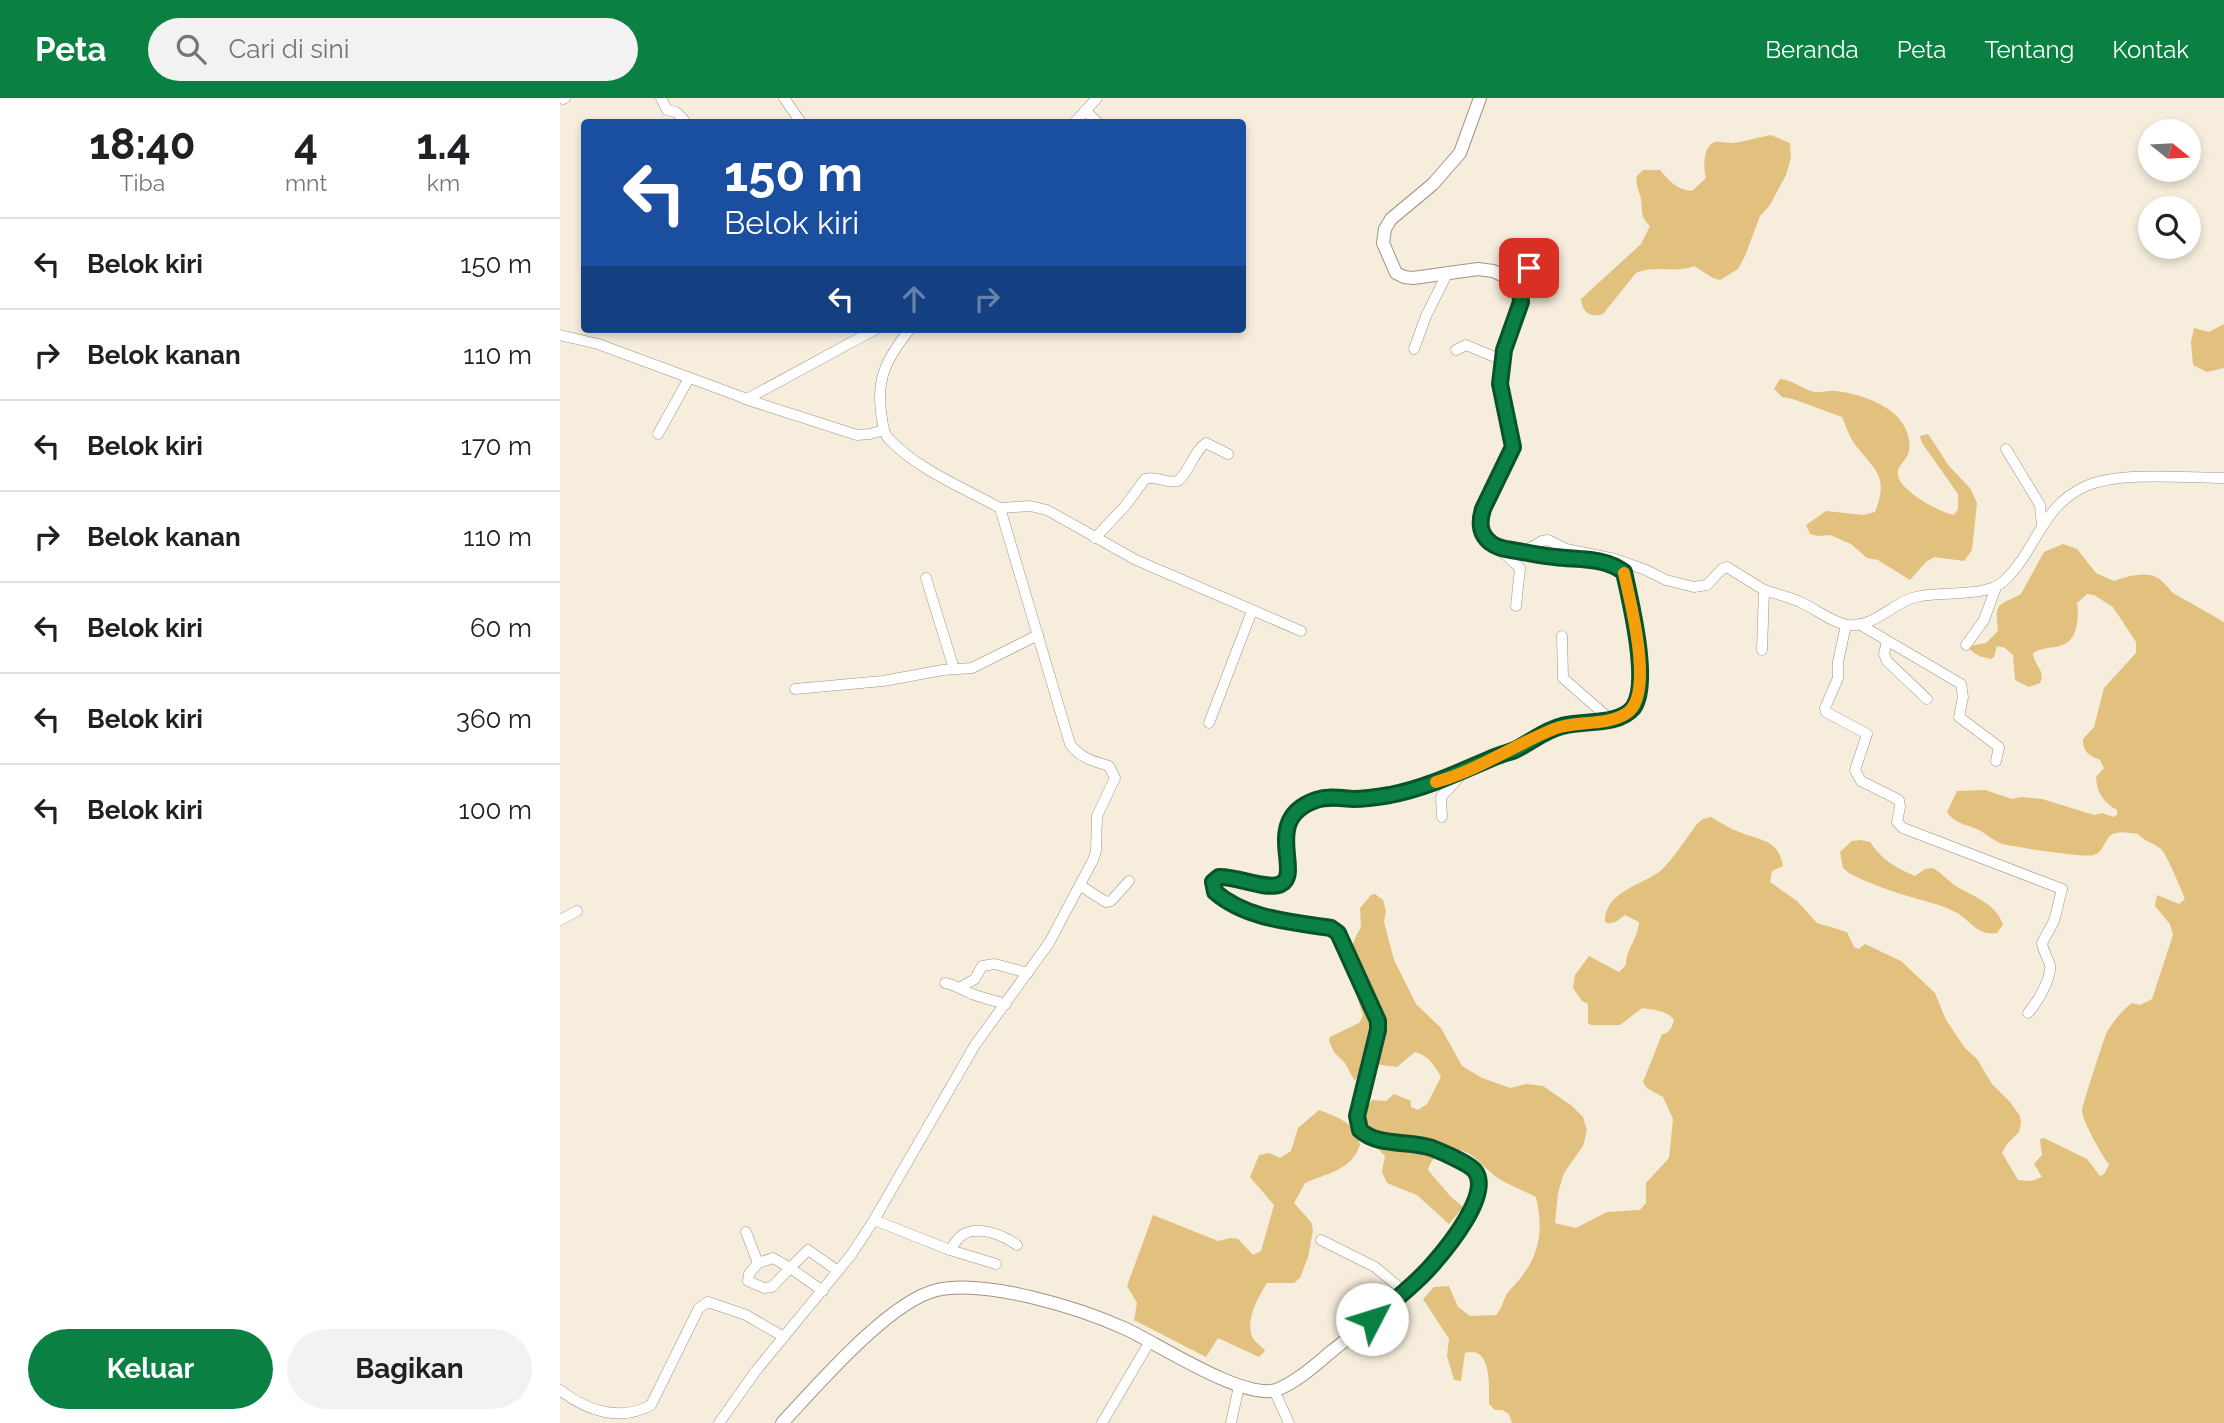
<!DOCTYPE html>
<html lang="id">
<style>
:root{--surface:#fff;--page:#f2f2f2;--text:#202124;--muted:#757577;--line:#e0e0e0;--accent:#0b8043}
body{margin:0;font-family:Raleway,sans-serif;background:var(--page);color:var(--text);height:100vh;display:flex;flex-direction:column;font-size:26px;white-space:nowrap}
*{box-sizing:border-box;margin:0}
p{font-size:23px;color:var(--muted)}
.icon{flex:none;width:38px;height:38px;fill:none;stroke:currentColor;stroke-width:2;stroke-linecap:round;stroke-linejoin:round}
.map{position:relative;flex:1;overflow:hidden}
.side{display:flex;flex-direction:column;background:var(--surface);width:560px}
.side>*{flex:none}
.guide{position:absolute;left:21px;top:21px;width:665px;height:214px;border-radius:7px;box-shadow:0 4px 10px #0003;background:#1a4fa0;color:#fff;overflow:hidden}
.needle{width:46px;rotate:108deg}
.fabs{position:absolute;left:1578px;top:21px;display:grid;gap:14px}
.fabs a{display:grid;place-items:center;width:63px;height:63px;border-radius:50%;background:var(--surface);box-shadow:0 4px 10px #0003;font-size:35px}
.pin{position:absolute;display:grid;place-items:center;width:60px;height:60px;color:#fff;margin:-30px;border-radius:14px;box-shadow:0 4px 10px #0006}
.me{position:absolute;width:77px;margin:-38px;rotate:50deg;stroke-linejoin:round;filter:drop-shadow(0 0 5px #0008)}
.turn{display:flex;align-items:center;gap:24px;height:147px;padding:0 28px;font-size:32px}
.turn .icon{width:91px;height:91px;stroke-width:2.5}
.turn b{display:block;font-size:49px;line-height:60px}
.lanes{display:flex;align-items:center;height:66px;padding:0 28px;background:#0003;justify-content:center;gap:35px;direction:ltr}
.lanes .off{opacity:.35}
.eta{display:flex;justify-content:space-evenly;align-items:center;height:119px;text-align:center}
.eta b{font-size:42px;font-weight:700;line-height:49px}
.button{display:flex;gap:14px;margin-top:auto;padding:14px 28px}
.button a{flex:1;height:80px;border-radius:42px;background:var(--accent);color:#fff;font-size:28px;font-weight:700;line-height:80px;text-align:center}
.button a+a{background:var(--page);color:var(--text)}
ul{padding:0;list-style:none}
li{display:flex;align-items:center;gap:21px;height:91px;padding:0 28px;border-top:2px solid var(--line)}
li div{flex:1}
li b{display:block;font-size:26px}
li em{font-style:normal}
header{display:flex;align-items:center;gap:42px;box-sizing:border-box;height:98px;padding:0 35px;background:var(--accent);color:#fff}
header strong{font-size:33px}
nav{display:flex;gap:38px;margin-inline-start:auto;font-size:24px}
.search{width:490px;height:63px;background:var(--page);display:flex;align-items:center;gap:18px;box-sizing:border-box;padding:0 24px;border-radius:38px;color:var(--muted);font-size:26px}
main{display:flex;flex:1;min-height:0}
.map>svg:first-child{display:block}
.green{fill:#e2c07e}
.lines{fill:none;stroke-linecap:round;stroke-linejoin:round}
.minor-casing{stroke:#9d9585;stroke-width:11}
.tertiary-casing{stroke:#9d9585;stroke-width:14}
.minor{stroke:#fff;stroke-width:10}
.tertiary{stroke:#fff;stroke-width:12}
.route-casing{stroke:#07532c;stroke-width:18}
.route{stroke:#0b8043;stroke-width:12}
.slow{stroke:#f59e0b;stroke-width:12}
</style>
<header>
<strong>Peta</strong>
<div class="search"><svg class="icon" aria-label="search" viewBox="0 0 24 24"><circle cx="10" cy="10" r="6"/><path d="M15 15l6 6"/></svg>Cari di sini</div>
<nav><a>Beranda</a><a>Peta</a><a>Tentang</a><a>Kontak</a></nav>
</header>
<main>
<section class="side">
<div class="eta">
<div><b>18:40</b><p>Tiba</p></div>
<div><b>4</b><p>mnt</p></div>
<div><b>1.4</b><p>km</p></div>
</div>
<ul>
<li><svg class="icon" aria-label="left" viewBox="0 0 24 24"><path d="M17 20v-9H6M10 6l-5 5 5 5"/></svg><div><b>Belok kiri</b></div><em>150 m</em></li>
<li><svg class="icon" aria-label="right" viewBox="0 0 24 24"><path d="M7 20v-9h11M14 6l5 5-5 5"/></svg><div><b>Belok kanan</b></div><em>110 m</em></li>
<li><svg class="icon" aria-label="left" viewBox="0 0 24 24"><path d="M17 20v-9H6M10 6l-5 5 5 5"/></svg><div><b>Belok kiri</b></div><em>170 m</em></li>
<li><svg class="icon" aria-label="right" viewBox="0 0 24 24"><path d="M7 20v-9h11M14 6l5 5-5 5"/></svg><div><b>Belok kanan</b></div><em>110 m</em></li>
<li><svg class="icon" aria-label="left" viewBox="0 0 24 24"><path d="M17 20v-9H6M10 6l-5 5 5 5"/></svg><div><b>Belok kiri</b></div><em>60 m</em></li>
<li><svg class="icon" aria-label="left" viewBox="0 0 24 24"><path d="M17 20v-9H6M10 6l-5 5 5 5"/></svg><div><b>Belok kiri</b></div><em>360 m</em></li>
<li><svg class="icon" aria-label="left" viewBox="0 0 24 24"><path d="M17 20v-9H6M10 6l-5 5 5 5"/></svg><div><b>Belok kiri</b></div><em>100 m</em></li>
</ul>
<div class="button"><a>Keluar</a><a>Bagikan</a></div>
</section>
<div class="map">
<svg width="1664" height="1325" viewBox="0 0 1664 1325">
<rect width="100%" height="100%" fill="#f6eddc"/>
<!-- green -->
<g class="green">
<path d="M1211,37L1230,45L1231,60L1226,77L1210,107L1200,118L1185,158L1178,171L1160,182L1153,180L1134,168C1115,176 1095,166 1076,175L1043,216C1030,220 1022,214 1021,201L1081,146L1090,128C1080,119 1083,114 1081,101C1079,92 1075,87 1077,78L1083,72H1100C1109,83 1117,92 1132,93L1146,80C1143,70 1143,48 1155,44C1160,43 1166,45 1172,45C1185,44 1198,39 1211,37Z"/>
<polygon points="1664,226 1664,270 1647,274 1633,267 1631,244 1634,230 1649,234"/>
<path d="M1220,281C1234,282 1243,292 1255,294C1262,295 1269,292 1276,293C1301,296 1338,308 1347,334C1357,363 1335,363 1338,378C1342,394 1379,414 1394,417L1398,411V396L1362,345L1360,338L1368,336L1389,368L1410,390L1417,405L1412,452L1404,463L1374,459L1366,464L1350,482L1318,462L1307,460L1291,446L1270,437L1258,438L1250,436L1246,427L1266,413L1303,417L1315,414C1328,380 1318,375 1297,349C1290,341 1286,328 1282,319L1233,301L1222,299L1214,291Z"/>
<path d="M1503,446L1517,451L1536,475L1554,483C1566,479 1582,473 1596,479C1604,482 1609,493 1616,497C1633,506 1648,515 1664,524V1325H952L949,1316L942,1312H935L929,1306C929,1288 932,1247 905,1255L901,1283L894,1282L887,1258L889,1241L863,1201L874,1189L889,1188L898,1209L910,1218L936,1217C943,1210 943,1200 949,1193C978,1163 985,1139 976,1099C964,1093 952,1088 941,1082C920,1070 909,1041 881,1056C873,1060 870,1064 868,1072L891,1099L903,1109L889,1126L857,1097L827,1085L822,1074L825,1058L815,1048L800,1040L806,1012L812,1002L826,1003L834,996L851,1003V1009L858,1012L867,1006L881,979C875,968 868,957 855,954L837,969L807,965L803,977L794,982L785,965L774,954L769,943L770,939L799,925L803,918C795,891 782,854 801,830L800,810L811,797L815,796L823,802L826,813L824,824L834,862L856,906L881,930L902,968L922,980L950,990L966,986L983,988L1012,1008L1023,1019L1027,1032L1023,1048L1004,1075L998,1095L995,1125L1016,1130L1047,1114L1080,1112L1086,1105V1085L1109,1060L1113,1021L1103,999L1087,990L1083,984L1102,936C1110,935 1112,929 1114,922C1107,912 1093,912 1082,910L1060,927H1031L1028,925V906L1022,903L1013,890L1015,877L1029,858L1059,874L1066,867C1066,851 1078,841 1079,824L1065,817C1058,822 1053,828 1045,824C1044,795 1079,788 1099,774C1112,764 1126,740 1137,726L1143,721L1151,719C1160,724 1168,730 1177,733C1199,743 1218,740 1223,768L1212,773L1210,784L1237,803L1257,825L1287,834L1294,849L1299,851L1305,846L1341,863L1375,895L1386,922L1405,950L1417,961L1432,986L1450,1004L1460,1018L1461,1025L1459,1034L1447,1046L1442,1055L1458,1082L1471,1083L1482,1079L1474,1066L1482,1057L1480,1041L1484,1040L1527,1061L1540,1078L1544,1076L1549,1067C1542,1057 1523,1024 1522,1013C1522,1009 1544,940 1547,934C1553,924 1562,912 1572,905L1580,907L1592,901L1613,837L1610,826L1595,808L1597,797L1619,806L1625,801C1622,793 1606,755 1601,751C1592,744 1587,745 1578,736C1571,735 1563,733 1556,735C1544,737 1546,753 1534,757C1524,760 1456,749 1442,746C1435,743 1430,739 1424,735C1411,726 1396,728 1387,714L1397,693L1425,692L1452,701L1461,699L1482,701L1534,717L1542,715L1553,719L1557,717V712C1543,704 1537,695 1536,679L1544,670L1540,662C1528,657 1523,654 1523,641L1534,629L1544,590L1576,555V544L1553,509L1534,497L1527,496L1517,505C1519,517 1518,540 1505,546C1494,551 1485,548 1473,555C1474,568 1486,572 1480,585L1469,589L1455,582L1453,557L1445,550L1437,548L1434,559L1431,561L1419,558L1410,552V548L1426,545L1438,533C1434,503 1439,508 1461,496L1484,454Z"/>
<path d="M1300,742L1310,744C1323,763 1335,769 1355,778L1365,771L1373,770C1383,776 1391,786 1401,791C1417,800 1437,807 1443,827L1437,835C1419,838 1412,825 1399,816C1384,807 1367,804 1351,799C1331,793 1308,785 1289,775L1283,770L1280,754L1292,743Z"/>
<path d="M759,1012C779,1020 795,1024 800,1047C791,1073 767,1075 745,1085L734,1105L751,1124L753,1132L748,1159L740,1180L734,1185H707C699,1198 687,1218 691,1235C692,1243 701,1247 705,1253L699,1259L658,1240L646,1259L574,1222L577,1205L567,1188L593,1117L658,1143L670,1140L678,1141L693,1157L701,1153L714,1107L690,1079L699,1057L709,1055L720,1060L731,1053L738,1030Z"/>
</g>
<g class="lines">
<!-- minor casing -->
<g class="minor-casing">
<g id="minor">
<polyline points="101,0 107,12 116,14 124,22"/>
<polyline points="224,0 240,23"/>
<polyline points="3,1 5,0"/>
<polyline points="526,13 537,24"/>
<polyline points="515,24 537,0"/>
<path d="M951,181C969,167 968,169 987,180"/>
<polyline points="0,237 38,246 187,301 316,231"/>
<polyline points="854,251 866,218 888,174"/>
<polyline points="896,252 906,247 942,262"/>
<polyline points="185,301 297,337 310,336 324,332"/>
<polyline points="98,336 129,280"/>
<polyline points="1446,351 1480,407 1482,428"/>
<polyline points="440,410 470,408 487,412 576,462 741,533"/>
<path d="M535,440L566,407L585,381C596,377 606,386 618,383C630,373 633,354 646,345L668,356"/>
<polyline points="938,450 960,470 956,508"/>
<polyline points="963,454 982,443 988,442 1006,451 1055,461 1086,472 1106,482 1134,489 1147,487 1162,471 1167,469 1204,492 1202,552"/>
<polyline points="366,480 394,571"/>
<path d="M1204,492C1216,496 1229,499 1240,504C1255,510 1272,525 1288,527C1314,530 1333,504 1356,499C1381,493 1425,500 1444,483C1477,452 1481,408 1526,388C1561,373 1625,380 1664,380"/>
<polyline points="1299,526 1401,586 1403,599 1399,619 1439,649 1436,663"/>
<path d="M1286,527L1278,564V580L1265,610L1266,614L1307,636L1295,672L1301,683L1339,702L1340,709L1337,724L1343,730L1502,791L1494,823L1482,845C1483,853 1488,860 1490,867C1492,881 1476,906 1468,915"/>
<polyline points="1002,538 1003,580 1051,622"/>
<polyline points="1327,543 1324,556 1327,563 1367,601"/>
<polyline points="1406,547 1424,522 1436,489"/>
<polyline points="235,591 323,583 383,572 412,570 478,537"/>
<polyline points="649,625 692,513"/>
<polyline points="882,719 881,699 903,675"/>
<polyline points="521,788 546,804 551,803 569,783"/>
<polyline points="0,822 17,813"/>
<path d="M385,885C396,887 402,892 412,896C423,900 435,903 446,906"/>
<polyline points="401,889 415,881 422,868 435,866 468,875"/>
<polyline points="314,1122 390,1152 436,1166"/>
<polyline points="186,1134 198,1165 213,1160 230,1170 248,1152 278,1173"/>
<polyline points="761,1142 815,1169 845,1194"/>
<path d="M390,1152C393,1148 397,1141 401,1138C417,1126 443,1137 457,1147"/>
<polyline points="198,1165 189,1176 188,1183 204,1190 212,1189 230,1170 263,1193"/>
<path d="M0,1292C27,1313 60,1324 91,1307L139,1210L148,1204L186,1217L224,1239"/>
<polyline points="714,1292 729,1325"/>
<path d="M159,1325L195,1274L291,1157L314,1122L415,947L489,845L533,762L536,753L537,718L555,680L549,668C533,663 520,660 510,646L440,410C404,390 358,372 329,341C324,336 323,328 322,321C315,282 326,261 350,231"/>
<polyline points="542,1325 590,1243"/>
<polyline points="671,1325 679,1288"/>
</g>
</g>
<!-- tertiary casing -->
<g class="tertiary-casing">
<path id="tertiary" d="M222,1325C256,1289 329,1203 377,1192C426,1181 520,1210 566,1231C598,1246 683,1302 716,1292C737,1284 755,1267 772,1253C801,1230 831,1207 857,1182C876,1163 926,1108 918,1080C915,1069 882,1053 871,1049C849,1042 817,1049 800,1032L797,1019L818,932V923L778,835L771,830C749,827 641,815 655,780C677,772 702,796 722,785C742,773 704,726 752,704C766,697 780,701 794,701C806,701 819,699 831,697C883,686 932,662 978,638C985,634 994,630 1002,628C1023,622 1058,628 1073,609C1091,586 1070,502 1064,474C1044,459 1019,462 995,459C982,458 970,455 957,453C948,451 938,451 931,445C919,436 919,424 923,411L953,349L939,286L944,252L961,204L960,193L951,181L933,173L918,171L853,180L844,179L836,175L823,145L825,131L831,121L873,86L900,55L920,0"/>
</g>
<!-- minor -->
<use href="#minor" class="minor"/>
<!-- tertiary -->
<use href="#tertiary" class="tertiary"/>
</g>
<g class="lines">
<!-- route casing -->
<g class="route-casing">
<path id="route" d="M812,1221C832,1204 855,1187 872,1167C887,1150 932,1096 915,1073C910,1066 882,1054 872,1050C850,1042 818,1049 800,1032L797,1018L818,932V923L778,835L771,830C732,824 686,821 655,794L653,784L659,779C677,778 706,793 721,786C743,775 701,721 756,702C768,698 780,700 793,701C805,701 818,699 830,697C866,690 897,675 930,661C938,657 947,655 955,652C971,644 985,632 1002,628C1023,622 1058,628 1073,610C1091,586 1070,502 1064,474C1044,459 1019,462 995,459C982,458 970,455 957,453C948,451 938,451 931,445C919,436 919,424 923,411L953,349L940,286L944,252L961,204L960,193L951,181L965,170H969"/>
</g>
<!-- route -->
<use href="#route" class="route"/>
<!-- slow -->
<path class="slow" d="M876,684C917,673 954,647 994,631C1016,622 1046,629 1067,615C1095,596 1070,503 1064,475"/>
</g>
</svg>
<div class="fabs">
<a><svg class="needle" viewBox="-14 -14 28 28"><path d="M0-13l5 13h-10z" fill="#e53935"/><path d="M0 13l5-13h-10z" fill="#757577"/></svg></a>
<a><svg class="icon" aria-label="search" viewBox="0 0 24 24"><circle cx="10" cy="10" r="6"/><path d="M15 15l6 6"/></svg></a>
</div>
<div class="pin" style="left:969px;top:170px;background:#d93025"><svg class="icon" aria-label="arrive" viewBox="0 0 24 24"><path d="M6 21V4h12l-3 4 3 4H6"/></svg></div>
<svg class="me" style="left:812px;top:1221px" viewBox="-20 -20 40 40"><circle r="19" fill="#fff"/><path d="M0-13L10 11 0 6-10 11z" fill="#0b8043"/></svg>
<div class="guide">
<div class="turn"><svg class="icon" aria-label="left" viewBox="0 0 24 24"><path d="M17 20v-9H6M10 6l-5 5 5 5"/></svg><div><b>150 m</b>Belok kiri</div></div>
<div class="lanes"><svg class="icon" aria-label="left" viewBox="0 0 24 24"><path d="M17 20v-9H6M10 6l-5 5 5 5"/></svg><svg class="icon off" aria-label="ahead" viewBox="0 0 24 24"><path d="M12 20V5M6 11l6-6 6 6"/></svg><svg class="icon off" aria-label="right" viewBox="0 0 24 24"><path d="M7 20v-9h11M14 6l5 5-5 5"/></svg></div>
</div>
</div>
</main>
